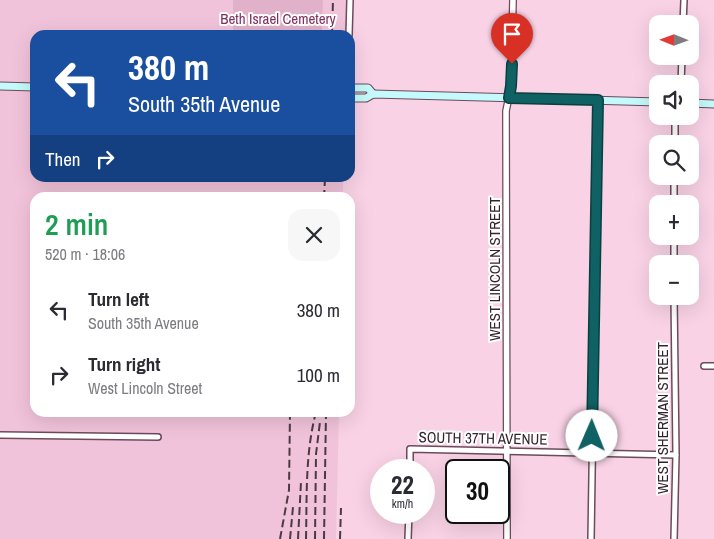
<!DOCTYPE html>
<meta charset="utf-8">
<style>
:root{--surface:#fff;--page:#f7f7f7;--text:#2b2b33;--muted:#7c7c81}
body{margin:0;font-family:"Archivo Narrow",sans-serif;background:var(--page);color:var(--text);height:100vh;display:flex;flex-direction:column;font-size:19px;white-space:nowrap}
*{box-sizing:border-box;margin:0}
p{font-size:16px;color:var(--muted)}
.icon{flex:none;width:28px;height:28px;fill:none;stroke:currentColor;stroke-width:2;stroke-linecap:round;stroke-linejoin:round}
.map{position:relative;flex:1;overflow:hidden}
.panel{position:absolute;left:30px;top:192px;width:325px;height:225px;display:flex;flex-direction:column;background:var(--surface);border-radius:15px;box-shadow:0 5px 20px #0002}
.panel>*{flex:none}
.banner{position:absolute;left:30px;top:30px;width:325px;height:152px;border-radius:15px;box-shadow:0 5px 20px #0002;background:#1a4fa0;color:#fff;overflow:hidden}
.needle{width:32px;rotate:271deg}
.fabs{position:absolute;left:649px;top:15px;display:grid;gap:10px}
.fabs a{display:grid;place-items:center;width:50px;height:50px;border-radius:10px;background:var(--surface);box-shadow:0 5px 20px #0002;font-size:25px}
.speed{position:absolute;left:370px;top:459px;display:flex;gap:10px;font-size:25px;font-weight:700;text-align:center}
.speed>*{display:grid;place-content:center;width:65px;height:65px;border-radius:50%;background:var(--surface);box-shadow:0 5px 20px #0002;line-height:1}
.speed small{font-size:12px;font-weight:400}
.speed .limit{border:2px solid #111;border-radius:8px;background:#fff;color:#111}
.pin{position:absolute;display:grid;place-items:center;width:42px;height:42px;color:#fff;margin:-51px -21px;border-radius:50% 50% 50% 0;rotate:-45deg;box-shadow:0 0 5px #0007}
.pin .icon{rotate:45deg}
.me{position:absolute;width:55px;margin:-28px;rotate:1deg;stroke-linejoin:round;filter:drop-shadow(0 0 4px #0008)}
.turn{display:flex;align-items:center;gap:18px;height:105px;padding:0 15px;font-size:22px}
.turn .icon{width:65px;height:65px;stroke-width:2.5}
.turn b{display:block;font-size:35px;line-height:42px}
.then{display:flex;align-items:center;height:48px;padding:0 15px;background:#0003;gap:10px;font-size:19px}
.round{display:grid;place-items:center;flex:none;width:52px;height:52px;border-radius:15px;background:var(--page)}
.headline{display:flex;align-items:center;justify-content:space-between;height:85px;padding:0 15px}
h1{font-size:30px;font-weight:600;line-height:38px;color:#1e9e55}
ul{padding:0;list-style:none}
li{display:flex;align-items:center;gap:15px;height:65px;padding:0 15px}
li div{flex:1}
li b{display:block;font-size:19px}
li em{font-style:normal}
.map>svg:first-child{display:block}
.built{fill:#f1c3da}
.green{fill:#e0b1c8}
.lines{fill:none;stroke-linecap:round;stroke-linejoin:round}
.minor-casing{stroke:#6c4b5c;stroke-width:8}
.tertiary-casing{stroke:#6c4b5c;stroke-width:8}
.secondary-casing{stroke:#6c4b5c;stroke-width:9}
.minor{stroke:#fff;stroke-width:5}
.tertiary{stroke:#fff;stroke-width:5.5}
.secondary{stroke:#c4fafb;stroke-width:7}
.rail{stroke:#4c3a43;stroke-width:2;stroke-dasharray:8 4;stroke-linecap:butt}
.route-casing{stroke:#0a3f40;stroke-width:12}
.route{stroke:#106163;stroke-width:9}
.labels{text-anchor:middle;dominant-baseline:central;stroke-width:4;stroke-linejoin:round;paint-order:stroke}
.park-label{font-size:15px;fill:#823261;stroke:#fff}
.street-label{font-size:15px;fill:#34252d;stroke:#fff}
</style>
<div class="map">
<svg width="714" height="539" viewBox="0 0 714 539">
<rect width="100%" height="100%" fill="#f9d2e5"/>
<!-- built -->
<g class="built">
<polygon points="0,0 233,0 233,35 35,35 35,178 343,178 343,197 35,198 35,412 339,413 336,539 0,539"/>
<polygon points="323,0 347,0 346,35 322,35"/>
</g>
<!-- green -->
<polygon class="green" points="233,0 323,0 322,35 233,35"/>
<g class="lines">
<!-- minor casing -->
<g class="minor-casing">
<g id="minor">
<polyline points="683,24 684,0"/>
<polyline points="349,35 350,0"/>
<polyline points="681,84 682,56"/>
<polyline points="675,144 675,116"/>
<polyline points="674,204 674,176"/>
<polyline points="674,236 674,264"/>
<polyline points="704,366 714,366"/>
<polyline points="0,435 158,437"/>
<polyline points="410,470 410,449 676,455"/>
<polyline points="408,539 409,512"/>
<polyline points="591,539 598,100"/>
<polyline points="674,539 676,455 674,296"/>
</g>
</g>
<!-- tertiary casing -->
<g class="tertiary-casing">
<polyline id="tertiary" points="507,539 506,111 511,87 513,0"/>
</g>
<!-- secondary casing -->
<g class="secondary-casing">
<g id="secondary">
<polyline points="0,86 35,87"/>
<polyline points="350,88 368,88 373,94"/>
<polyline points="350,98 366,98 373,94 658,102"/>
<polyline points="690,103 714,104"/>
</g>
</g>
<!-- minor -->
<use href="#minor" class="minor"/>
<!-- tertiary -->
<use href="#tertiary" class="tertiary"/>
<!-- secondary -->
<use href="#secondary" class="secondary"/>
<!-- rail -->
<g class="rail">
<polyline points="332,35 333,0"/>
<polyline points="324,198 325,178"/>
<polyline points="280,539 289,490 290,412"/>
<polyline points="290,539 293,507"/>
<polyline points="298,539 301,482"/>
<path d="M306,539C307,496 305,454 316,412"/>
<polyline points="315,539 316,454 320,422"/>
<polyline points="324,539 326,412"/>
<polyline points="340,539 341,508"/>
</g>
</g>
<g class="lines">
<!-- route casing -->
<g class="route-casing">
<polyline id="route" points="512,64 511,86 509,98 598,100 592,436"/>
</g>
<!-- route -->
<use href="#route" class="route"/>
</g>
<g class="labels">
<!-- park labels -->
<g class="park-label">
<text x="278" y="18">Beth Israel Cemetery</text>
</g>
<!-- street labels -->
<g class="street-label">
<text transform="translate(494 269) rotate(-90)">WEST LINCOLN STREET</text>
<text transform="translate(662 418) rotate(-90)">WEST SHERMAN STREET</text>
<text transform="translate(483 438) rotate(1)">SOUTH 37TH AVENUE</text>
</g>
</g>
</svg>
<div class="fabs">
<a><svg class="needle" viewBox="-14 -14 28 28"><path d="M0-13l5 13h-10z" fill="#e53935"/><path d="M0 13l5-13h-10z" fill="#7c7c81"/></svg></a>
<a><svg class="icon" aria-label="sound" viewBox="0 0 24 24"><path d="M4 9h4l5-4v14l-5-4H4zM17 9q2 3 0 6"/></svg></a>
<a><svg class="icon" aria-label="search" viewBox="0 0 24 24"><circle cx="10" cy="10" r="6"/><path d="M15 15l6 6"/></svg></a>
<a>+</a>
<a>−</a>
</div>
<div class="speed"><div>22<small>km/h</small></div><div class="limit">30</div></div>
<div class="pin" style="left:512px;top:64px;background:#d93025"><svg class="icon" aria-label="arrive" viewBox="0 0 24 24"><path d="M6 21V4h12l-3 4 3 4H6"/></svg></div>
<svg class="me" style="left:592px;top:436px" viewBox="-20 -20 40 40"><circle r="19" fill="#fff"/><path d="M0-13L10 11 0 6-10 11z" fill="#106163"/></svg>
<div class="banner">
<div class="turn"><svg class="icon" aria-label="left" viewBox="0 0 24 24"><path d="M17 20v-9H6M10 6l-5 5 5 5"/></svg><div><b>380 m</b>South 35th Avenue</div></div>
<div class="then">Then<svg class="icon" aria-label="right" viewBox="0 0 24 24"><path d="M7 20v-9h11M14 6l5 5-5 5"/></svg></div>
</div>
<section class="panel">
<div class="headline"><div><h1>2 min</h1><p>520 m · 18:06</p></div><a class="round"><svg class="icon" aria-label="close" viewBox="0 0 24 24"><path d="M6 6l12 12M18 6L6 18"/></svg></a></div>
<ul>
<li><svg class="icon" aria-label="left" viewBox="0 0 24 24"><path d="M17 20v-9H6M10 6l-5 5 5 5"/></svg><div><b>Turn left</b><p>South 35th Avenue</p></div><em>380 m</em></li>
<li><svg class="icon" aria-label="right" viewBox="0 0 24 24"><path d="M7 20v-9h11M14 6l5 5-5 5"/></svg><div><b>Turn right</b><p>West Lincoln Street</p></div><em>100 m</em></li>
</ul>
</section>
</div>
